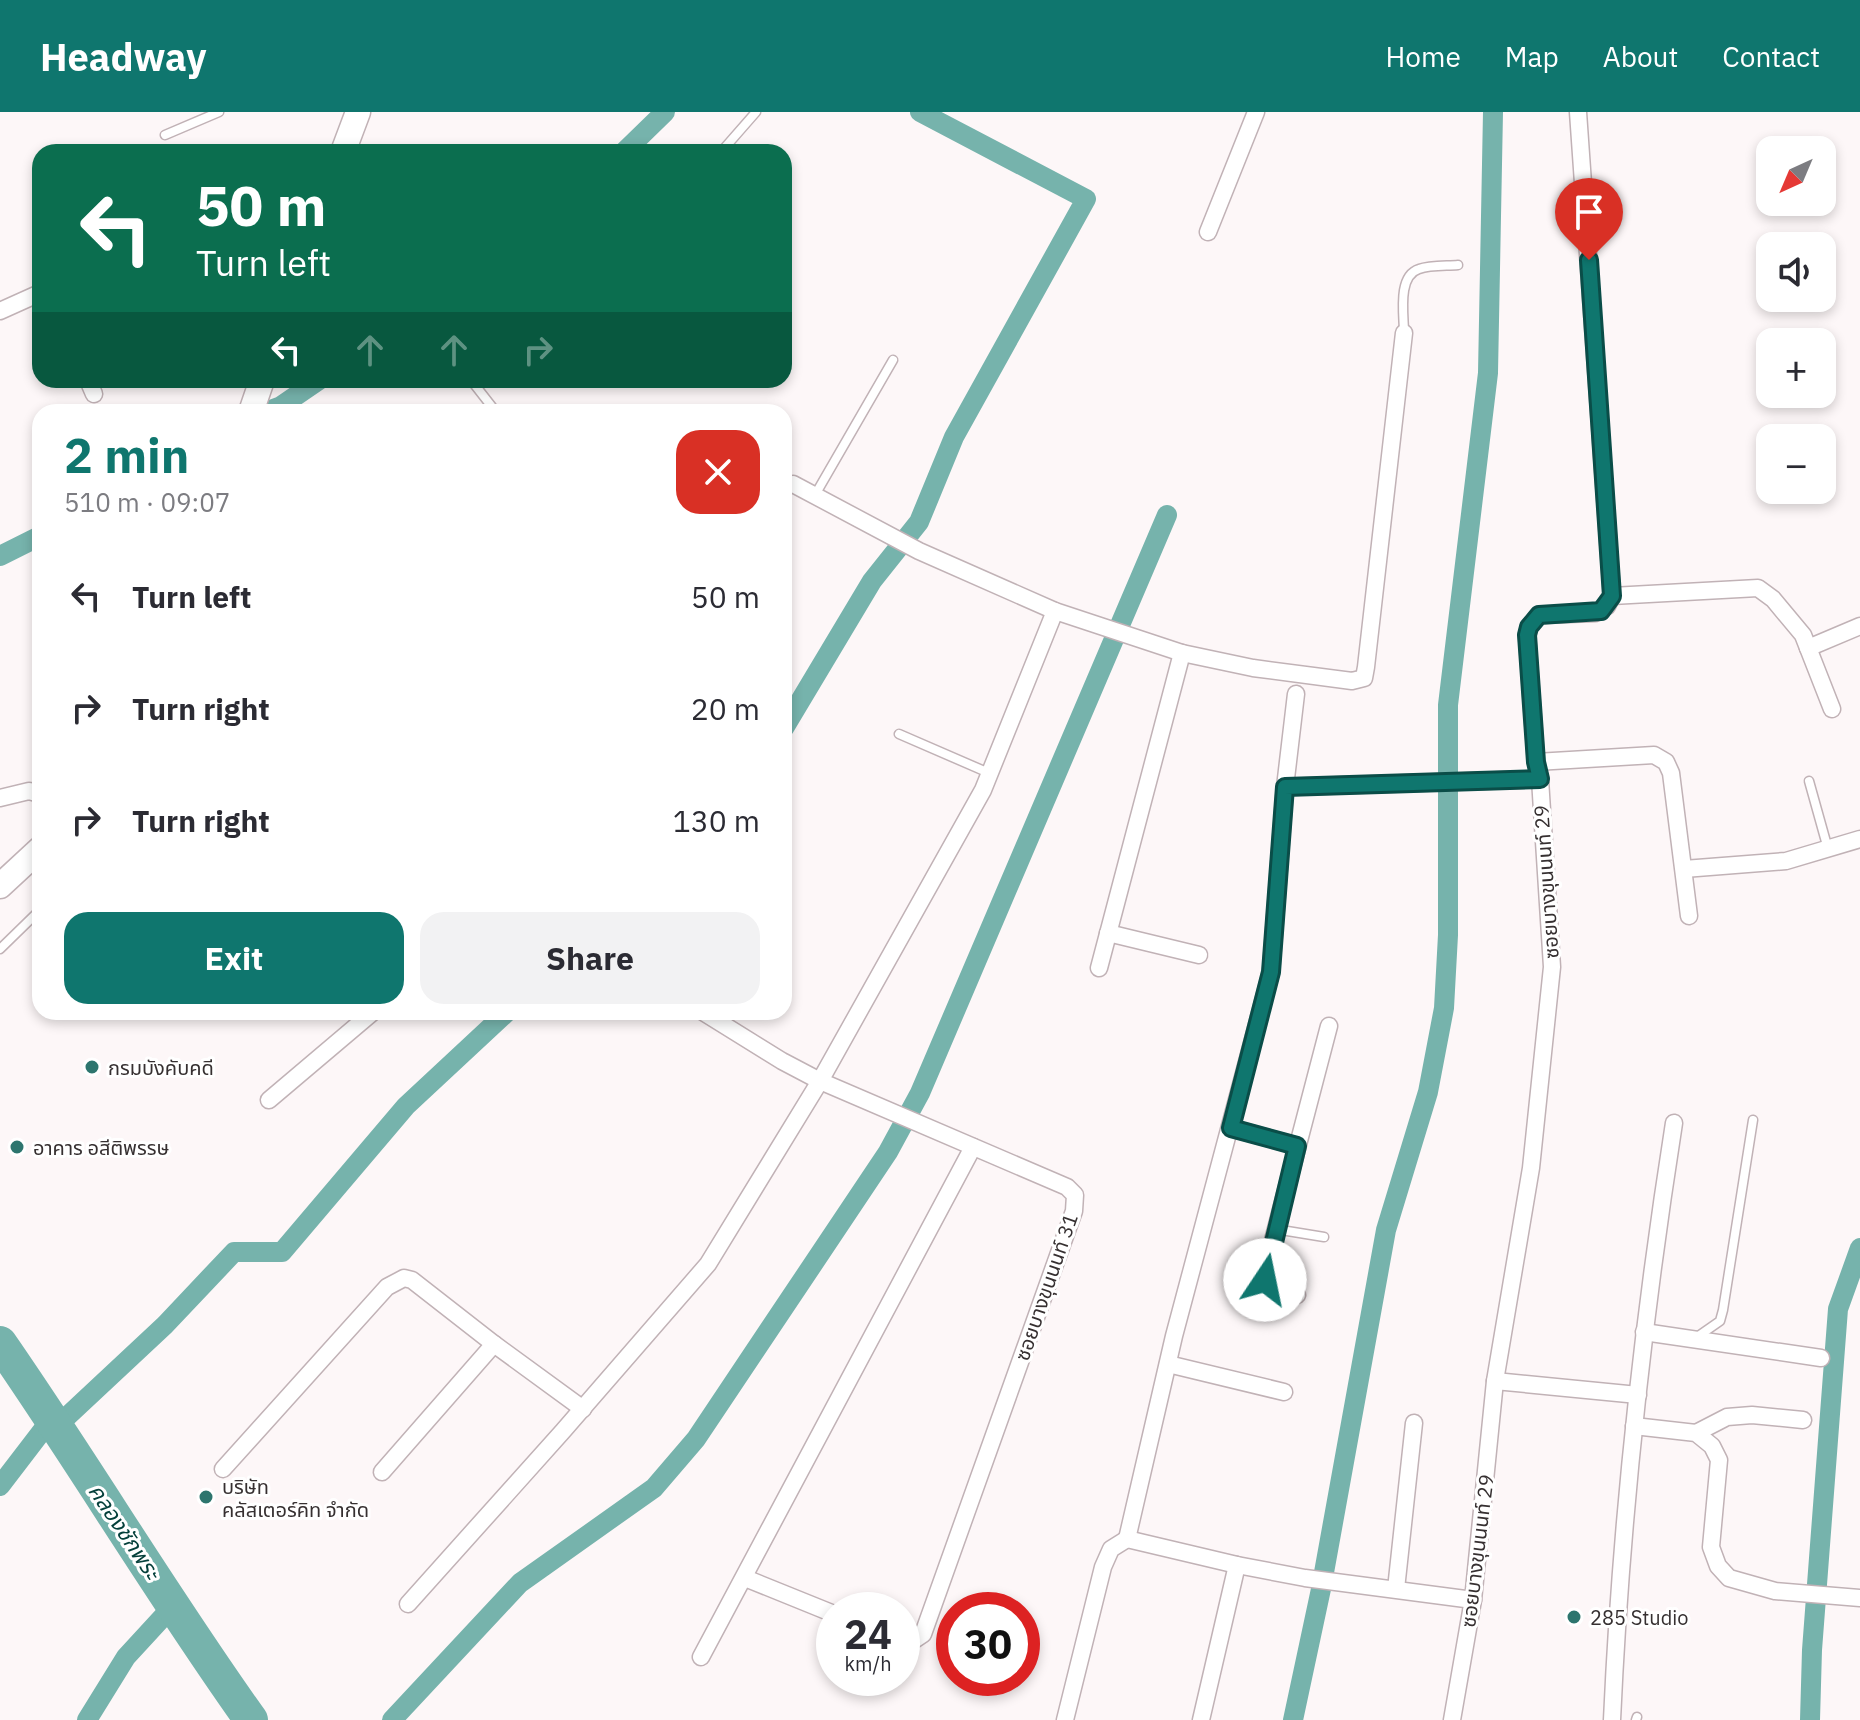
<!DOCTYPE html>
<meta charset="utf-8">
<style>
:root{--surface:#fff;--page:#f2f2f3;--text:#2b2b33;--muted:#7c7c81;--accent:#0f766e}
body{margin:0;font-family:"IBM Plex Sans","Noto Sans Thai",sans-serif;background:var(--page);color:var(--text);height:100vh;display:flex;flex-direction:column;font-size:30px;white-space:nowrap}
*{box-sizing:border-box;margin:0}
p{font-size:26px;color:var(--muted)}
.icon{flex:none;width:44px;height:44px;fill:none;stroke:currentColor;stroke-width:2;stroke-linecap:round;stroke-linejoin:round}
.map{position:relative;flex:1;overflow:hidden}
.side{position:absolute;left:32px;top:292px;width:760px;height:616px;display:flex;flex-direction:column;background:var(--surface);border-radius:24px;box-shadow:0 4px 12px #0003}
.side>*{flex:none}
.guide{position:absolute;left:32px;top:32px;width:760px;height:244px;border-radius:24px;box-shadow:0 4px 12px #0003;background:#0b6e4f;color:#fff;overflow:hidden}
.needle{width:52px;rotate:224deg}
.buttons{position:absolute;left:1756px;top:24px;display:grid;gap:16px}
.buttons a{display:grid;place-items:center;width:80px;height:80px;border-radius:16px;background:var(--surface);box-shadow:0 4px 12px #0003;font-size:40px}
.speed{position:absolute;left:816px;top:1480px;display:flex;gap:16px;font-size:40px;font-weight:700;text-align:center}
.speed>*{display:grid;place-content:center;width:104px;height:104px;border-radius:50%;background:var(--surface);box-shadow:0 4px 12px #0003;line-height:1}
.speed small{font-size:20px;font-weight:400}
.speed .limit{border:12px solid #d22;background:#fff;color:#111}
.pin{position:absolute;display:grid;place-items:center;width:68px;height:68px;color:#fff;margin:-82px -34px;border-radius:50% 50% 50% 0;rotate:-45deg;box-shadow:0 0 8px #0007}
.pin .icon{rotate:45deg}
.me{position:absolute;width:88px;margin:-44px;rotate:11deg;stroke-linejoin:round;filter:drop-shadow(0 0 6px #0008)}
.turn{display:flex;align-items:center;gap:28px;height:168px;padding:0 32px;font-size:36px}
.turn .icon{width:104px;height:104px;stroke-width:2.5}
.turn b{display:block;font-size:56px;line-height:68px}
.lanes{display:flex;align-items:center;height:76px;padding:0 32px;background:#0003;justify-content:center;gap:40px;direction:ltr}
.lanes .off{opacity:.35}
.round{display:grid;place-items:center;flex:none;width:84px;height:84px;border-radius:24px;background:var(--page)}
.head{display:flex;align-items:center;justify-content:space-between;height:136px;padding:0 32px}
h1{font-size:48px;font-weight:700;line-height:60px;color:var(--accent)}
.cta{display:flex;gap:16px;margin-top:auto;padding:16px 32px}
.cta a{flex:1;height:92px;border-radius:24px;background:var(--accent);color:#fff;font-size:32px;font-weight:700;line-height:92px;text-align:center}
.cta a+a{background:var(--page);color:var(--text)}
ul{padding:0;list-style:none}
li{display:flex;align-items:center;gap:24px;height:112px;padding:0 32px}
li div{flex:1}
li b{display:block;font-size:30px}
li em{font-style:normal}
header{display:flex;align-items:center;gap:48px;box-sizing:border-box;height:112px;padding:0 40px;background:var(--accent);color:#fff}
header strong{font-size:38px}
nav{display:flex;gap:44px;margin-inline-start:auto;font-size:28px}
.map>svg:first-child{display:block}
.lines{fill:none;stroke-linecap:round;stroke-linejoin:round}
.canal{stroke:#76b3ac;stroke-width:20}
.river{stroke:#76b3ac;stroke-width:34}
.lane-casing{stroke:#c1b2b6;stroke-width:11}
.street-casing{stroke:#c1b2b6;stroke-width:19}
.secondary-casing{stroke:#c1b2b6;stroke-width:27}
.lane{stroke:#fff;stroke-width:8}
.street{stroke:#fff;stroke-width:16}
.secondary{stroke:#fff;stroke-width:24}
.route-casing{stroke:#0a4d48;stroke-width:20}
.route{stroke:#0f766e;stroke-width:14}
.poi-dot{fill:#2d756e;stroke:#fff;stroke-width:3}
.labels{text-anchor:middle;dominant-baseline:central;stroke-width:6;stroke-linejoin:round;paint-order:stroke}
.street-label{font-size:20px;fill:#363031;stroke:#fff}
.poi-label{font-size:20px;fill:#363031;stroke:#fff;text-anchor:start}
.water-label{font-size:22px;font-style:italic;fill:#05403b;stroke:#fff}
</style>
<header>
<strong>Headway</strong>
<nav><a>Home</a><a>Map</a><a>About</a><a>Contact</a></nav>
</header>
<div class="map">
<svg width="1860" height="1608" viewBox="0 0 1860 1608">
<rect width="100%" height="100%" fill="#fdf7f8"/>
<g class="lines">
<!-- canal -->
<g class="canal">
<polyline points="624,40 665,0"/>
<polyline points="265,300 281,294 319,268"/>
<polyline points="0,444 40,424"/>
<polyline points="784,616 872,469 919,410 954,325 1086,87 920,0"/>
<polyline points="58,1313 165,1213 234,1140 282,1140 406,994 507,900"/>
<polyline points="0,1374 52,1306"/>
<polyline points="87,1608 126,1545 172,1495"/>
<polyline points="392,1608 520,1471 654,1376 696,1327 888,1040 920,981 1167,403"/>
<polyline points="1293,1608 1321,1477 1386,1118 1428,980 1444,896 1448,823 1448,593 1488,261 1493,0"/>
<polyline points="1810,1608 1812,1538 1838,1197 1860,1136"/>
</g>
<!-- river -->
<path class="river" d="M0,1231C86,1355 163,1485 251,1608"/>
<!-- lane casing -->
<g class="lane-casing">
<g id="lane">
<polyline points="165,23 219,0"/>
<polyline points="721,40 756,0"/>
<path d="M1404,221C1404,203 1397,164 1419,157C1430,153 1446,154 1458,153"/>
<polyline points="471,268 496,300"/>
<polyline points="815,383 893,248"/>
<polyline points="899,622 989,661"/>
<polyline points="1809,669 1828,737"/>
<polyline points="0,837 40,798"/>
<polyline points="1275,1117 1324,1125"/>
<polyline points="1697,1225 1720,1209 1723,1198 1753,1008"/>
<polyline points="1636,1608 1637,1605"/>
</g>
</g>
<!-- street casing -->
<g class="street-casing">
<g id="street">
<polyline points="1208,120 1256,0"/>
<polyline points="0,199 40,181"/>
<polyline points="88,268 94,282"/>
<polyline points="793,372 919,439 1055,499 1182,541 1253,556 1352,569 1364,566 1366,555 1404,221"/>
<polyline points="1612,484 1758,476 1773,487 1803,523 1832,597"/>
<polyline points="1808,536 1860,514"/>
<polyline points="1536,650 1654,643 1666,650 1671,661 1689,804"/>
<polyline points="1285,675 1540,667"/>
<polyline points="0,686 29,679 40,682"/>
<polyline points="1684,757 1786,749 1860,727"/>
<polyline points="1108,821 1199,843"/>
<polyline points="1099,856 1182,541"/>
<polyline points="703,900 782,949 820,969 1067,1075 1075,1083 1074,1099 923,1522 911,1530 902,1529"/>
<polyline points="269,988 373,900"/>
<polyline points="1231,1016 1297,1034"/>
<polyline points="1297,1183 1275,1179 1265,1168 1265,1159 1329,914"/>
<polyline points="1644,1220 1821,1246"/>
<polyline points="1168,1252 1284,1280"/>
<polyline points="1495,1269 1638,1283"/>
<polyline points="1634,1314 1696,1321 1712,1334 1719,1348 1711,1435 1718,1454 1729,1466 1775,1479 1860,1486"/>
<polyline points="1696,1321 1727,1305 1752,1303 1803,1308"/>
<polyline points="223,1357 387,1175 404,1166 412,1168 494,1232 583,1297"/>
<polyline points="382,1360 494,1232"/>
<polyline points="1127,1427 1174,1224 1271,860 1285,675 1296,582"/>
<polyline points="745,1466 834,1502"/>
<polyline points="1396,1477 1414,1311"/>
<polyline points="408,1492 563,1319 708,1152 820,969 983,678 1055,499"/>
<polyline points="701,1545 973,1035"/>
<polyline points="1065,1608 1103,1455 1111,1437 1127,1427 1237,1453 1305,1466 1473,1488"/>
<polyline points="1201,1608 1237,1453"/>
<polyline points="1452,1608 1473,1488 1495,1269 1531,1056 1552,855 1540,667 1536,650 1527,523 1529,515 1539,503 1595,501 1607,494 1612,484 1578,0"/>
<path d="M1612,1608C1621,1408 1643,1208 1674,1011"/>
</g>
</g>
<!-- secondary casing -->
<g class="secondary-casing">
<g id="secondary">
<polyline points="343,40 358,0"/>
<polyline points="251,300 262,268"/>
<polyline points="0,774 40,737"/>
</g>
</g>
<!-- lane -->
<use href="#lane" class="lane"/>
<!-- street -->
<use href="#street" class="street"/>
<!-- secondary -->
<use href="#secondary" class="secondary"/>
</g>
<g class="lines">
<!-- route casing -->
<g class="route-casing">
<polyline id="route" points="1265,1168 1297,1034 1231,1016 1271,860 1285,675 1540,667 1536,650 1527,523 1529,515 1539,503 1601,499 1612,484 1589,148"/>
</g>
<!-- route -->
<use href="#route" class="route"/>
</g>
<!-- markers -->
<g class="poi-dot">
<circle cx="92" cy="955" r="8"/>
<circle cx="17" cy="1035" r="8"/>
<circle cx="206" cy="1385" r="8"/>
<circle cx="1574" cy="1505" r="8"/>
</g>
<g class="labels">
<!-- street labels -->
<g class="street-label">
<text transform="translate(1546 770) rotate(-94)">ซอยบางขุนนนท์ 29</text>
<text transform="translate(1046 1175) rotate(-71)">ซอยบางขุนนนท์ 31</text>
<text transform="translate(1477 1439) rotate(-83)">ซอยบางขุนนนท์ 29</text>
</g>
<!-- poi labels -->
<g class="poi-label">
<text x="108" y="955">กรมบังคับคดี</text>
<text x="33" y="1035">อาคาร อสีติพรรษ</text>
<text x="222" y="1374">บริษัท<tspan x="222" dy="23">คลัสเตอร์คิท จำกัด</tspan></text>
<text x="1590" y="1505">285 Studio</text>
</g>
<!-- water labels -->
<g class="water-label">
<text transform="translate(125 1419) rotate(56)">คลองชักพระ</text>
</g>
</g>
</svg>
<div class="buttons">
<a><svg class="needle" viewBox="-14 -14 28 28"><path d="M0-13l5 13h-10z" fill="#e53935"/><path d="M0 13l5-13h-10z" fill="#7c7c81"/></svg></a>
<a><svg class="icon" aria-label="sound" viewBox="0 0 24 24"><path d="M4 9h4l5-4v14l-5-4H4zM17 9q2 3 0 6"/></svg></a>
<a>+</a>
<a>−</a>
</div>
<div class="speed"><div>24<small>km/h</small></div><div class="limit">30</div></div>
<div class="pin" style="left:1589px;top:148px;background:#d93025"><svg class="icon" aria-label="arrive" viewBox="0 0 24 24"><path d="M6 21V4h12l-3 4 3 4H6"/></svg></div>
<svg class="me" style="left:1265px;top:1168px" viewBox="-20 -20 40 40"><circle r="19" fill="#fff"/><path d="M0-13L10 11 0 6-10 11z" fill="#0f766e"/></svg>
<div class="guide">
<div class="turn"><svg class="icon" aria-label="left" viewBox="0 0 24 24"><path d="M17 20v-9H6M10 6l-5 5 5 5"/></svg><div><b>50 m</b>Turn left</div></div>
<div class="lanes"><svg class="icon" aria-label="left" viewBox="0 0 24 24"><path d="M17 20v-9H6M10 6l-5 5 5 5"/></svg><svg class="icon off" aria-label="ahead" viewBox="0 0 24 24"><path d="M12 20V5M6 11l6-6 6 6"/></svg><svg class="icon off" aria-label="ahead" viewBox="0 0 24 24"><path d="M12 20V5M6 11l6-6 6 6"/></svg><svg class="icon off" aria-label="right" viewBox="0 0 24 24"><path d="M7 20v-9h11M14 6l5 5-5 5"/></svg></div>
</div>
<section class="side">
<div class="head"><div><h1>2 min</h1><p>510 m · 09:07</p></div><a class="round" style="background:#d93025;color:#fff"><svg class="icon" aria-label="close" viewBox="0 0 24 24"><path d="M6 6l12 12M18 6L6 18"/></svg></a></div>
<ul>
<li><svg class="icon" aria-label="left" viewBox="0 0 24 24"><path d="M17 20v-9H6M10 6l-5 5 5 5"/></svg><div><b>Turn left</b></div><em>50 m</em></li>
<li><svg class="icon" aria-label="right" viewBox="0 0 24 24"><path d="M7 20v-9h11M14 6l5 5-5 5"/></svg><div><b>Turn right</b></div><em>20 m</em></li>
<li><svg class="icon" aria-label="right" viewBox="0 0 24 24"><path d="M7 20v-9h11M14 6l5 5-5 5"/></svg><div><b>Turn right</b></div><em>130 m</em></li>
</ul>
<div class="cta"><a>Exit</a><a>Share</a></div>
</section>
</div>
